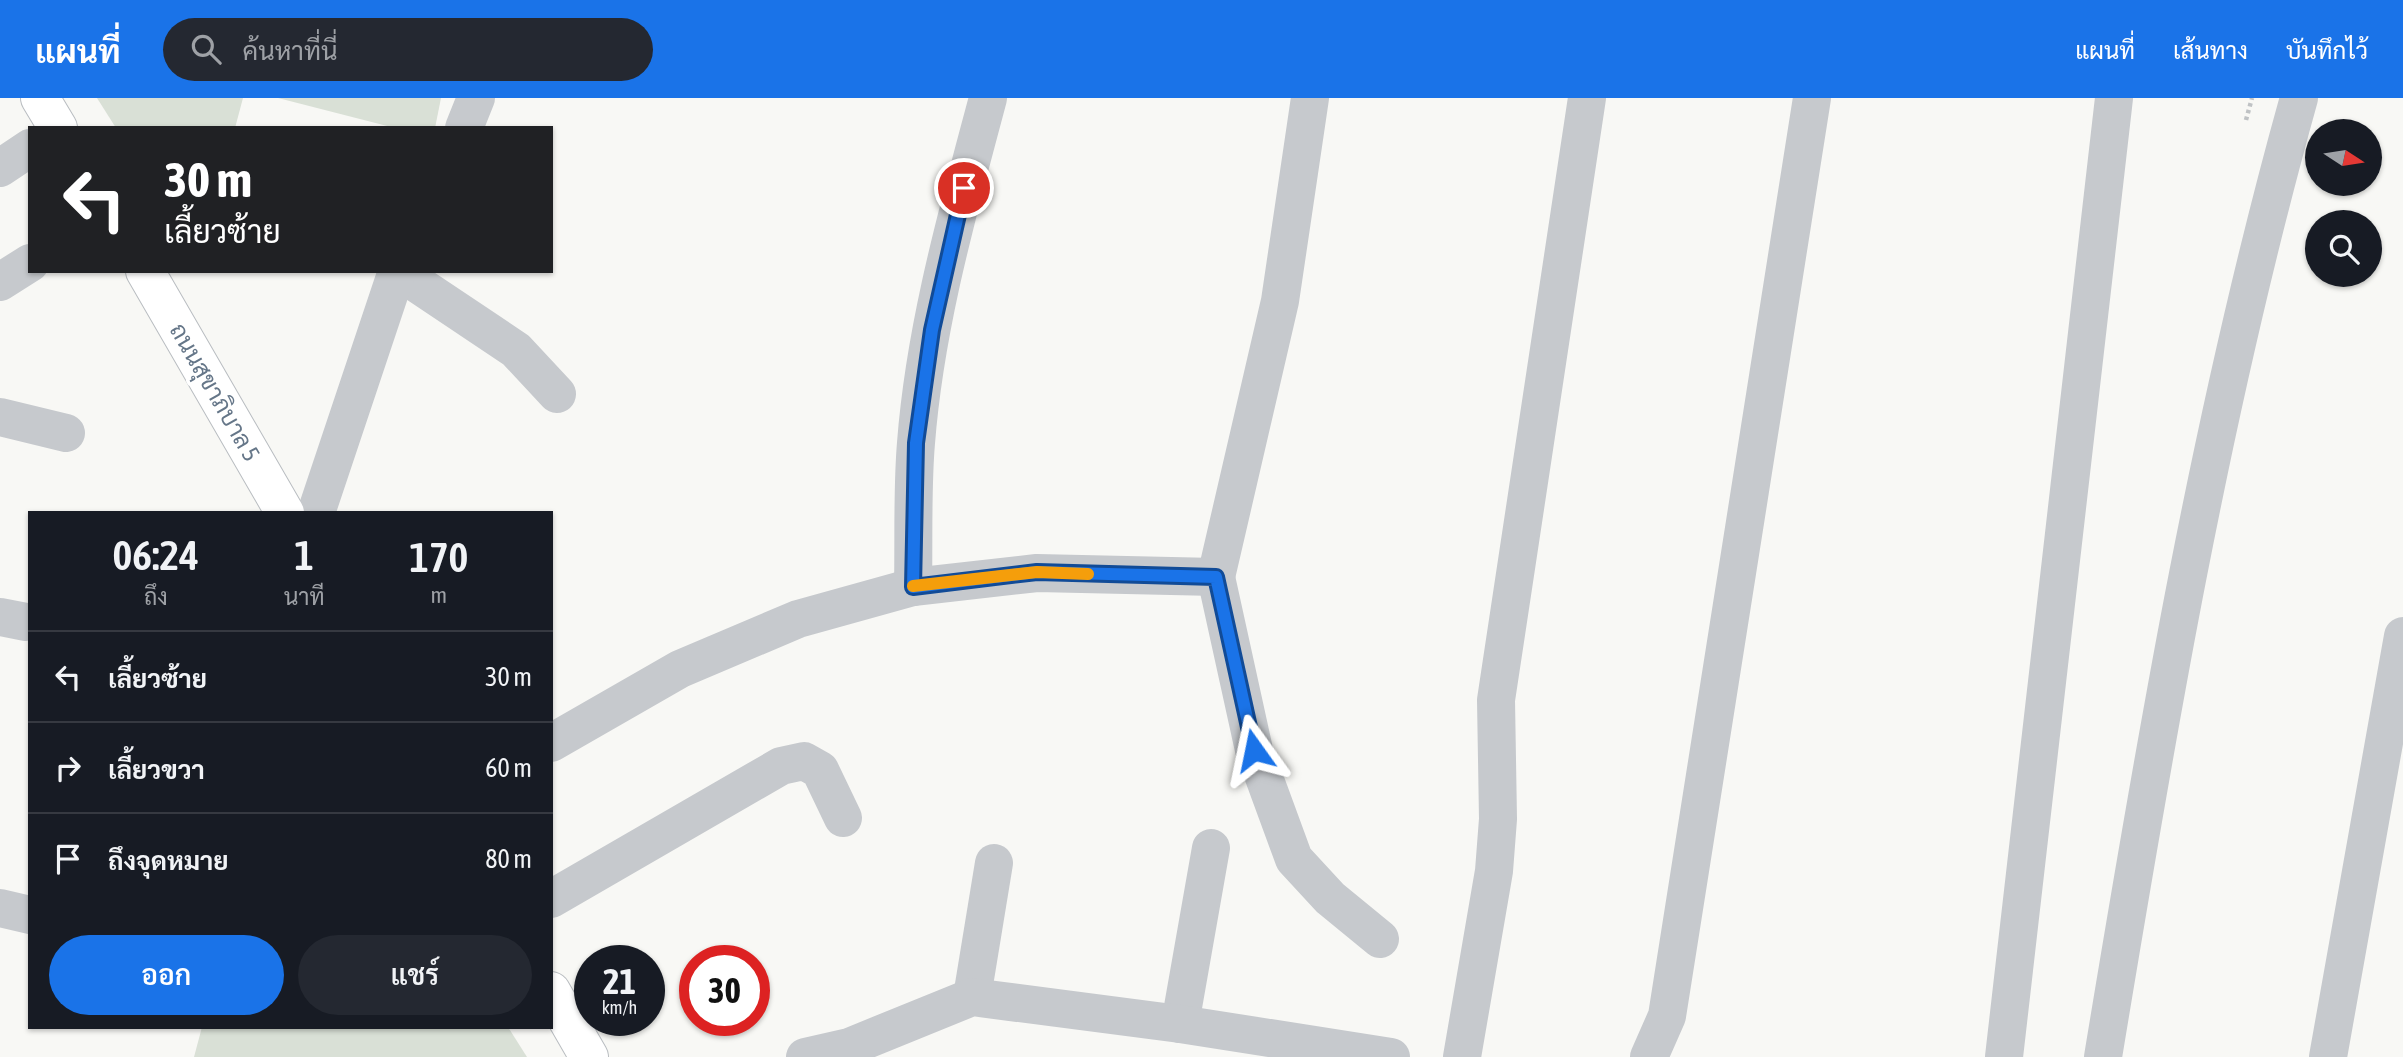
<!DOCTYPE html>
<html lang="th">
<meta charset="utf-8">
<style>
:root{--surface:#171b24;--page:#242831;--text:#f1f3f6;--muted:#9ea1a6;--line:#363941;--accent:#1a73e8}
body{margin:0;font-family:"Asap Condensed",Sarabun,sans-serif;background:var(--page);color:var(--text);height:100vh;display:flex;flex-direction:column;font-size:26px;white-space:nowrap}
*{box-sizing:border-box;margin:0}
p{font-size:23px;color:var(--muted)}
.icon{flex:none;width:38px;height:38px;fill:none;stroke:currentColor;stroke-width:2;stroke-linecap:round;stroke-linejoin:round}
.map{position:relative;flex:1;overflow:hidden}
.drawer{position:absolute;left:28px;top:413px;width:525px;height:518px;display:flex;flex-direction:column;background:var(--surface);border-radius:0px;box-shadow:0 2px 5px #0004}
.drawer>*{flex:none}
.guide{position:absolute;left:28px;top:28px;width:525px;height:147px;border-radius:0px;box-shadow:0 2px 5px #0004;background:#202124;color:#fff;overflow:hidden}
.needle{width:46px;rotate:102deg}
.tools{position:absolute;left:2305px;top:21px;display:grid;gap:14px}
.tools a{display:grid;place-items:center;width:77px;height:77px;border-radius:50%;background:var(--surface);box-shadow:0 2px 5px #0004;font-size:35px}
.speed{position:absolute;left:574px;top:847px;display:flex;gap:14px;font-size:35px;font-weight:700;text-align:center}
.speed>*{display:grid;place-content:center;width:91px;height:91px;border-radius:50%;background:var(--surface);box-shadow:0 2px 5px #0004;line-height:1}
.speed small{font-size:18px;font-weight:400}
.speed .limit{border:10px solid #d22;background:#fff;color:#111}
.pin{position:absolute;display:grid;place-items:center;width:60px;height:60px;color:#fff;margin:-30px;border:4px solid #fff;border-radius:50%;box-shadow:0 2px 7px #0007}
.me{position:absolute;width:77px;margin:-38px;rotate:348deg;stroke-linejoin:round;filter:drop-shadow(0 0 5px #0008)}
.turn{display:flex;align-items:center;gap:24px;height:147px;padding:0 21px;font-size:32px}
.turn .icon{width:91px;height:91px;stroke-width:2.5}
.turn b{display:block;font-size:49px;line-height:60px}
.eta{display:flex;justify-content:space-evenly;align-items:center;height:119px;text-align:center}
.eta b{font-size:42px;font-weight:600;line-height:49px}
.action{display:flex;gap:14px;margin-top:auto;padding:14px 21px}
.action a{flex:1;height:80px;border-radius:42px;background:var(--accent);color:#fff;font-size:28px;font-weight:600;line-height:80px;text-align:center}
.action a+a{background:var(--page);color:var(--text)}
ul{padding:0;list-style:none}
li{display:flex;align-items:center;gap:21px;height:91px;padding:0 21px;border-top:2px solid var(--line)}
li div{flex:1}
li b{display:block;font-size:26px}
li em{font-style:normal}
header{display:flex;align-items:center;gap:42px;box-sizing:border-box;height:98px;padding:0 35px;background:var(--accent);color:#fff}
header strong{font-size:33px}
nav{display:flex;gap:38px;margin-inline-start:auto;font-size:24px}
.search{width:490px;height:63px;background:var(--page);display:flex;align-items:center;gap:18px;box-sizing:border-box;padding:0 24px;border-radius:38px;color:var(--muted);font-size:26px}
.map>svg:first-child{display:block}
.green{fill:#d9e0d6}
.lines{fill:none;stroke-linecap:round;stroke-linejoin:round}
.major-casing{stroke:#b9bdc1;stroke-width:40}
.path{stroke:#bfc2c4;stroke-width:4.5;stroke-dasharray:3.5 3.5;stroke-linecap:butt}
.minor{stroke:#c6c9cd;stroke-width:38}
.major{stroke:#fff;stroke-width:38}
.route-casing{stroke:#114b97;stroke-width:18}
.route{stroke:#1a73e8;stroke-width:12}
.slow{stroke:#f59e0b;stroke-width:12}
.labels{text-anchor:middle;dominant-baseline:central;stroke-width:7;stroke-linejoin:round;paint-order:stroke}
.street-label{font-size:24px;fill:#657688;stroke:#fff}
</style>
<header>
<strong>แผนที่</strong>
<div class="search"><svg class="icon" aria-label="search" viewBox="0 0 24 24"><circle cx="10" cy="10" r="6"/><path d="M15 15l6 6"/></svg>ค้นหาที่นี่</div>
<nav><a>แผนที่</a><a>เส้นทาง</a><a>บันทึกไว้</a></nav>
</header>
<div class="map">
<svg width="2403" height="959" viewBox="0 0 2403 959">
<rect width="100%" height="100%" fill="#f8f8f5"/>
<!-- green -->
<g class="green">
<polygon points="97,0 243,0 235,30 116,30"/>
<polygon points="278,0 441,0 435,30 395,30"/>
<polygon points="202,929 508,929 527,959 194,959"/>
</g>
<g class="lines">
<!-- major casing -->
<g class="major-casing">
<g id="major">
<polyline points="40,0 58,30"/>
<polyline points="145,173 285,415"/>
<polyline points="551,893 589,959"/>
</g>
</g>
<!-- path -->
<polyline class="path" points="2246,22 2252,0"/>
<!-- minor -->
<g class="minor">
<polyline points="464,30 476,0"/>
<polyline points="0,70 30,50"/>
<polyline points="398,173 516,252 557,296"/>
<polyline points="0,184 30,165"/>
<polyline points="0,319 66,335"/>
<polyline points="316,415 397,173"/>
<polyline points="1216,479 1254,652 1294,761 1330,800 1380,841"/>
<path d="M913,489C914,441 912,392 916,345C925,228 958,113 988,0"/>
<polyline points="0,519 26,524"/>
<polyline points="551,645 680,571 798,521 913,489 1037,475 1216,479 1280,203 1310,0"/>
<polyline points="551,801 781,668 804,663 820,672 843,720"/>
<polyline points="0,810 30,817"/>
<polyline points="972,899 994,765"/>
<polyline points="1180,926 1211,750"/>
<polyline points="805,959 849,949 972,899 1180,926 1391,959"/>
<polyline points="1462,959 1494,773 1498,721 1496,602 1587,0"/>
<polyline points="1649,959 1667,918 1812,0"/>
<polyline points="2004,959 2114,0"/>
<path d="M2103,959C2156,638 2211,314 2299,0"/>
<polyline points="2328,959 2403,538"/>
</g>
<!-- major -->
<use href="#major" class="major"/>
</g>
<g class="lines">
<!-- route casing -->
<g class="route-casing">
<polyline id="route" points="964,90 932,232 916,345 913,489 1037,474 1216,479 1254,652"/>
</g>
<!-- route -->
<use href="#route" class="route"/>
<!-- slow -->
<polyline class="slow" points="913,488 1037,474 1088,476"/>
</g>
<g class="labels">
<!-- street labels -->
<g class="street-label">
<text transform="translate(215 294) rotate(60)">ถนนสุขาภิบาล 5</text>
</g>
</g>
</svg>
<div class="tools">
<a><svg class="needle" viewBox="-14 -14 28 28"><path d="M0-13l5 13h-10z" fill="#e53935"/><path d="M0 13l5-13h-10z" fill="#9ea1a6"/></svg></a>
<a><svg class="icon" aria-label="search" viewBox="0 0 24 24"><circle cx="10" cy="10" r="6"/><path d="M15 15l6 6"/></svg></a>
</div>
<div class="speed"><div>21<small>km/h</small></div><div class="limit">30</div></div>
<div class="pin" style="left:964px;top:90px;background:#d93025"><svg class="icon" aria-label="arrive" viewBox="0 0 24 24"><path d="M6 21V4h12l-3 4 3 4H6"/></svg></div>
<svg class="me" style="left:1254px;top:652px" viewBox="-20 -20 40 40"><path d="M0-17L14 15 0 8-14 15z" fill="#1a73e8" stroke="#fff" stroke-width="4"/></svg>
<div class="guide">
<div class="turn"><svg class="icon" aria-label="left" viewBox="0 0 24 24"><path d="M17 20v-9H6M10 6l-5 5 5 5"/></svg><div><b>30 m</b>เลี้ยวซ้าย</div></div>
</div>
<section class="drawer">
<div class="eta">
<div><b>06:24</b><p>ถึง</p></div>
<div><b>1</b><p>นาที</p></div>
<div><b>170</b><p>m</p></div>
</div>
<ul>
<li><svg class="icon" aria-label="left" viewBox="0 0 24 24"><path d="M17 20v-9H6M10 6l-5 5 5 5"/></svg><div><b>เลี้ยวซ้าย</b></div><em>30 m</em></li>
<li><svg class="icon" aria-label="right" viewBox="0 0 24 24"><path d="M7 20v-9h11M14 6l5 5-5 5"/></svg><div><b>เลี้ยวขวา</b></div><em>60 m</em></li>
<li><svg class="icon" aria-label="arrive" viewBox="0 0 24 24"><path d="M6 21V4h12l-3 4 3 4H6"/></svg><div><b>ถึงจุดหมาย</b></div><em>80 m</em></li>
</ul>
<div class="action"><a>ออก</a><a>แชร์</a></div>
</section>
</div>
